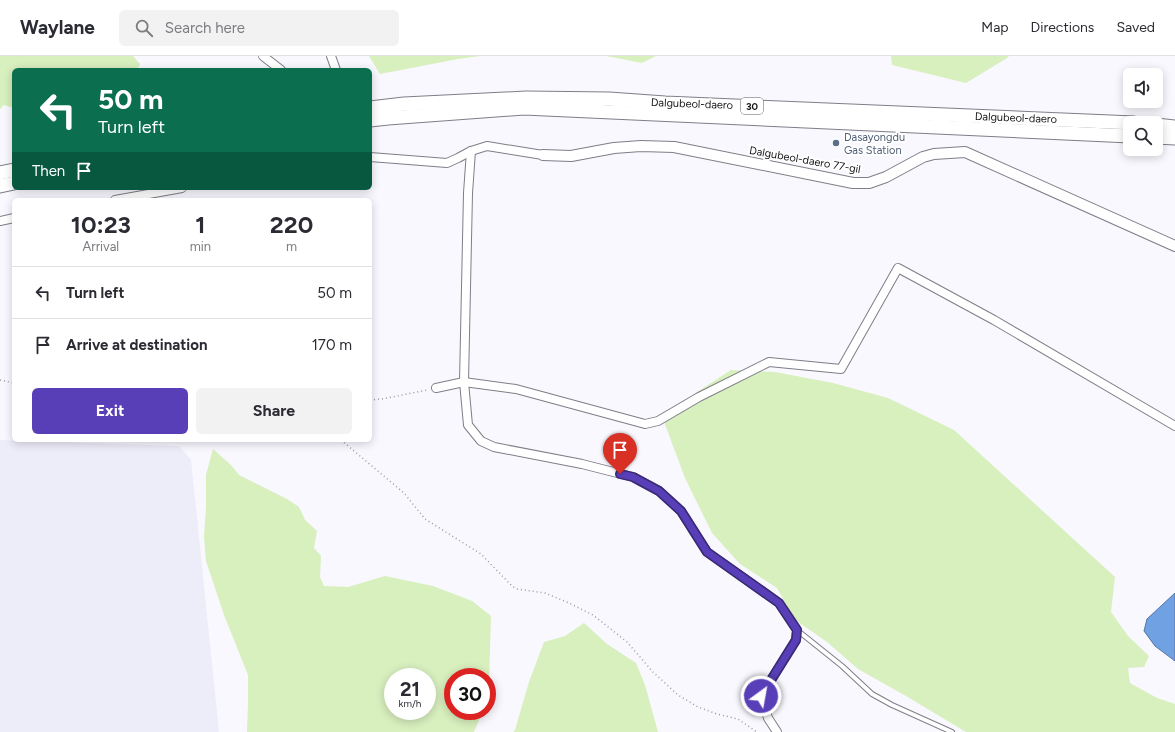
<!DOCTYPE html>
<style>
:root{--surface:#fff;--page:#f2f2f3;--text:#2b2b33;--muted:#7c7c81;--line:#e1e1e2;--accent:#583fb7}
body{margin:0;font-family:Figtree,sans-serif;background:var(--page);color:var(--text);height:100vh;display:flex;flex-direction:column;font-size:15px;white-space:nowrap}
*{box-sizing:border-box;margin:0}
p{font-size:13px;color:var(--muted)}
.icon{flex:none;width:22px;height:22px;fill:none;stroke:currentColor;stroke-width:2;stroke-linecap:round;stroke-linejoin:round}
.map{position:relative;flex:1;overflow:hidden}
.sheet{position:absolute;left:12px;top:142px;width:360px;height:244px;display:flex;flex-direction:column;background:var(--surface);border-radius:6px;box-shadow:0 2px 10px #0003}
.sheet>*{flex:none}
.guide{position:absolute;left:12px;top:12px;width:360px;height:122px;border-radius:6px;box-shadow:0 2px 10px #0003;background:#0b6e4f;color:#fff;overflow:hidden}
.tools{position:absolute;left:1123px;top:12px;display:grid;gap:8px}
.tools a{display:grid;place-items:center;width:40px;height:40px;border-radius:6px;background:var(--surface);box-shadow:0 2px 10px #0003;font-size:20px}
.speed{position:absolute;left:384px;top:612px;display:flex;gap:8px;font-size:20px;font-weight:700;text-align:center}
.speed>*{display:grid;place-content:center;width:52px;height:52px;border-radius:50%;background:var(--surface);box-shadow:0 2px 10px #0003;line-height:1}
.speed small{font-size:10px;font-weight:400}
.speed .limit{border:6px solid #d22;background:#fff;color:#111}
.pin{position:absolute;display:grid;place-items:center;width:34px;height:34px;color:#fff;margin:-41px -17px;border-radius:50% 50% 50% 0;rotate:-45deg;box-shadow:0 0 4px #0007}
.pin .icon{rotate:45deg}
.me{position:absolute;width:44px;margin:-22px;rotate:32deg;stroke-linejoin:round;filter:drop-shadow(0 0 3px #0008)}
.turn{display:flex;align-items:center;gap:14px;height:84px;padding:0 20px;font-size:18px}
.turn .icon{width:52px;height:52px;stroke-width:2.5}
.turn b{display:block;font-size:28px;line-height:34px}
.then{display:flex;align-items:center;height:38px;padding:0 20px;background:#0003;gap:8px;font-size:15px}
.eta{display:flex;justify-content:space-evenly;align-items:center;height:68px;text-align:center}
.eta b{font-size:24px;font-weight:700;line-height:28px}
.primary-button{display:flex;gap:8px;margin-top:auto;padding:8px 20px}
.primary-button a{flex:1;height:46px;border-radius:6px;background:var(--accent);color:#fff;font-size:16px;font-weight:700;line-height:46px;text-align:center}
.primary-button a+a{background:var(--page);color:var(--text)}
ul{padding:0;list-style:none}
li{display:flex;align-items:center;gap:12px;height:52px;padding:0 20px;border-top:1px solid var(--line)}
li div{flex:1}
li b{display:block;font-size:15px}
li em{font-style:normal}
header{display:flex;align-items:center;gap:24px;box-sizing:border-box;height:56px;padding:0 20px;background:var(--surface);border-bottom:1px solid var(--line)}
header strong{font-size:19px}
nav{display:flex;gap:22px;margin-inline-start:auto;font-size:14px}
.search{width:280px;height:36px;background:var(--page);display:flex;align-items:center;gap:10px;box-sizing:border-box;padding:0 14px;border-radius:6px;color:var(--muted);font-size:15px}
.map>svg:first-child{display:block}
.built{fill:#edecf9}
.green{fill:#d8efbe;fill-rule:evenodd}
.water{fill:#70a1e2;stroke:#5476a5}
.lines{fill:none;stroke-linecap:round;stroke-linejoin:round}
.service-casing{stroke:#7f7e88;stroke-width:6}
.minor-casing{stroke:#7f7e88;stroke-width:10}
.tertiary-casing{stroke:#7f7e88;stroke-width:12}
.trunk-casing{stroke:#7f7e88;stroke-width:15}
.path{stroke:#9a9a9f;stroke-width:1.5;stroke-dasharray:1 3;stroke-linecap:butt}
.service{stroke:#fff;stroke-width:4}
.minor{stroke:#fff;stroke-width:8}
.tertiary{stroke:#fff;stroke-width:10}
.trunk{stroke:#fff;stroke-width:13}
.route-casing{stroke:#392977;stroke-width:10}
.route{stroke:#583fb7;stroke-width:7}
.service-dot{fill:#5c6f8a;stroke:#fff;stroke-width:1.5}
.labels{text-anchor:middle;dominant-baseline:central;stroke-width:4;stroke-linejoin:round;paint-order:stroke}
.shield{fill:#fff;stroke:#5a5a5c;stroke-width:1}
.shield-label{font-size:10px;font-weight:bold;fill:#131316}
.street-label{font-size:11px;fill:#131316;stroke:#fff}
.service-label{font-size:11px;fill:#4e5e75;stroke:#fff;text-anchor:start}
</style>
<header>
<strong>Waylane</strong>
<div class="search"><svg class="icon" aria-label="search" viewBox="0 0 24 24"><circle cx="10" cy="10" r="6"/><path d="M15 15l6 6"/></svg>Search here</div>
<nav><a>Map</a><a>Directions</a><a>Saved</a></nav>
</header>
<div class="map">
<svg width="1175" height="676" viewBox="0 0 1175 676">
<rect width="100%" height="100%" fill="#f8f8fe"/>
<!-- built -->
<polygon class="built" points="0,384 179,390 191,404 219,676 0,676"/>
<!-- green -->
<g class="green">
<polygon points="0,0 133,0 140,8 137,14 14,14 14,52 4,49 0,53"/>
<polygon points="369,0 480,0 458,3 380,18"/>
<polygon points="606,0 656,0 642,7"/>
<polygon points="891,0 1009,0 1007,2 966,27 892,9"/>
<polygon points="731,314 775,316 833,327 888,342 954,374 1115,521 1111,556 1128,580 1149,600 1144,611 1128,612 1130,627 1157,642 1175,648 1175,676 966,676 906,640 858,613 827,586 794,563 777,532 740,508 712,477 685,422 663,363 697,336"/>
<path d="M213,393L231,409L239,419L287,443L299,451L305,464L317,475L314,492L321,500L320,521L324,530L348,531L385,520L433,530L472,545L491,560L489,629L487,637V621H453V655H483L474,676H247L248,647V619L224,559L206,505L204,481L206,451V419ZM393,621H427V655H393Z"/>
<polygon points="584,567 607,588 636,607 645,629 658,676 513,676 515,674 529,626 544,586 565,580"/>
</g>
<!-- water -->
<polygon class="water" points="1175,537 1175,605 1155,590 1144,575 1147,563"/>
<g class="lines">
<!-- service casing -->
<g class="service-casing">
<polyline id="service" points="797,574 842,610 872,638 892,649 952,676"/>
</g>
<!-- minor casing -->
<g class="minor-casing">
<g id="minor">
<polyline points="263,0 281,14"/>
<polyline points="331,0 336,14"/>
<polyline points="471,95 468,137 464,326 468,369 481,385 494,391 582,408 633,421 659,435 681,455 707,496 779,547 797,574 796,584 761,640 768,662 777,676"/>
<polyline points="370,101 447,107 458,102 471,95 487,90 543,99"/>
<polyline points="115,144 182,132"/>
<polyline points="0,165 14,162"/>
<polyline points="436,332 464,326 516,333 645,368 658,365 699,341 769,306 841,313 898,212 994,264 1175,370"/>
</g>
</g>
<!-- tertiary casing -->
<g class="tertiary-casing">
<polyline id="tertiary" points="543,99 571,100 614,92 641,90 674,91 853,127 869,127 886,121 923,101 934,98 965,96 1175,190"/>
</g>
<!-- trunk casing -->
<g class="trunk-casing">
<g id="trunk">
<polyline points="370,52 404,48 526,42 609,43 665,47 1134,67"/>
<polyline points="370,64 388,62 524,52 1130,80"/>
<polyline points="1156,69 1175,71"/>
<polyline points="1156,81 1175,82"/>
<polyline points="0,117 14,114"/>
<polyline points="0,130 14,127"/>
</g>
</g>
<!-- path -->
<g class="path">
<polyline points="0,324 14,327"/>
<polyline points="370,344 382,343 427,334"/>
<polyline points="341,384 404,437 425,463 481,498 512,530 517,533 545,537 569,547 593,559 627,586 653,616 678,639 698,651 717,658 738,663 757,676"/>
</g>
<!-- service -->
<use href="#service" class="service"/>
<!-- minor -->
<use href="#minor" class="minor"/>
<!-- tertiary -->
<use href="#tertiary" class="tertiary"/>
<!-- trunk -->
<use href="#trunk" class="trunk"/>
</g>
<g class="lines">
<!-- route casing -->
<g class="route-casing">
<polyline id="route" points="620,418 633,421 659,435 681,455 707,496 779,547 797,574 796,584 761,640"/>
</g>
<!-- route -->
<use href="#route" class="route"/>
</g>
<!-- markers -->
<circle class="service-dot" cx="836" cy="87" r="4"/>
<g class="labels">
<!-- shield labels -->
<rect class="shield" x="741" y="42" width="22" height="16" rx="3"/>
<g class="shield-label">
<text x="752" y="50">30</text>
</g>
<!-- street labels -->
<g class="street-label">
<text transform="translate(692 48) rotate(2)">Dalgubeol-daero</text>
<text transform="translate(1016 62) rotate(2)">Dalgubeol-daero</text>
<text transform="translate(805 104) rotate(10)">Dalgubeol-daero 77-gil</text>
</g>
<!-- service labels -->
<g class="service-label">
<text x="844" y="81">Dasayongdu<tspan x="844" dy="13">Gas Station</tspan></text>
</g>
</g>
</svg>
<div class="tools">
<a><svg class="icon" aria-label="sound" viewBox="0 0 24 24"><path d="M4 9h4l5-4v14l-5-4H4zM17 9q2 3 0 6"/></svg></a>
<a><svg class="icon" aria-label="search" viewBox="0 0 24 24"><circle cx="10" cy="10" r="6"/><path d="M15 15l6 6"/></svg></a>
</div>
<div class="speed"><div>21<small>km/h</small></div><div class="limit">30</div></div>
<div class="pin" style="left:620px;top:418px;background:#d93025"><svg class="icon" aria-label="arrive" viewBox="0 0 24 24"><path d="M6 21V4h12l-3 4 3 4H6"/></svg></div>
<svg class="me" style="left:761px;top:640px" viewBox="-20 -20 40 40"><circle r="17" fill="#583fb7" stroke="#fff" stroke-width="3"/><path d="M0-11L8 9 0 5-8 9z" fill="#fff"/></svg>
<div class="guide">
<div class="turn"><svg class="icon" aria-label="left" viewBox="0 0 24 24"><path d="M17 20v-9H6M10 6l-5 5 5 5"/></svg><div><b>50 m</b>Turn left</div></div>
<div class="then">Then<svg class="icon" aria-label="arrive" viewBox="0 0 24 24"><path d="M6 21V4h12l-3 4 3 4H6"/></svg></div>
</div>
<section class="sheet">
<div class="eta">
<div><b>10:23</b><p>Arrival</p></div>
<div><b>1</b><p>min</p></div>
<div><b>220</b><p>m</p></div>
</div>
<ul>
<li><svg class="icon" aria-label="left" viewBox="0 0 24 24"><path d="M17 20v-9H6M10 6l-5 5 5 5"/></svg><div><b>Turn left</b></div><em>50 m</em></li>
<li><svg class="icon" aria-label="arrive" viewBox="0 0 24 24"><path d="M6 21V4h12l-3 4 3 4H6"/></svg><div><b>Arrive at destination</b></div><em>170 m</em></li>
</ul>
<div class="primary-button"><a>Exit</a><a>Share</a></div>
</section>
</div>
